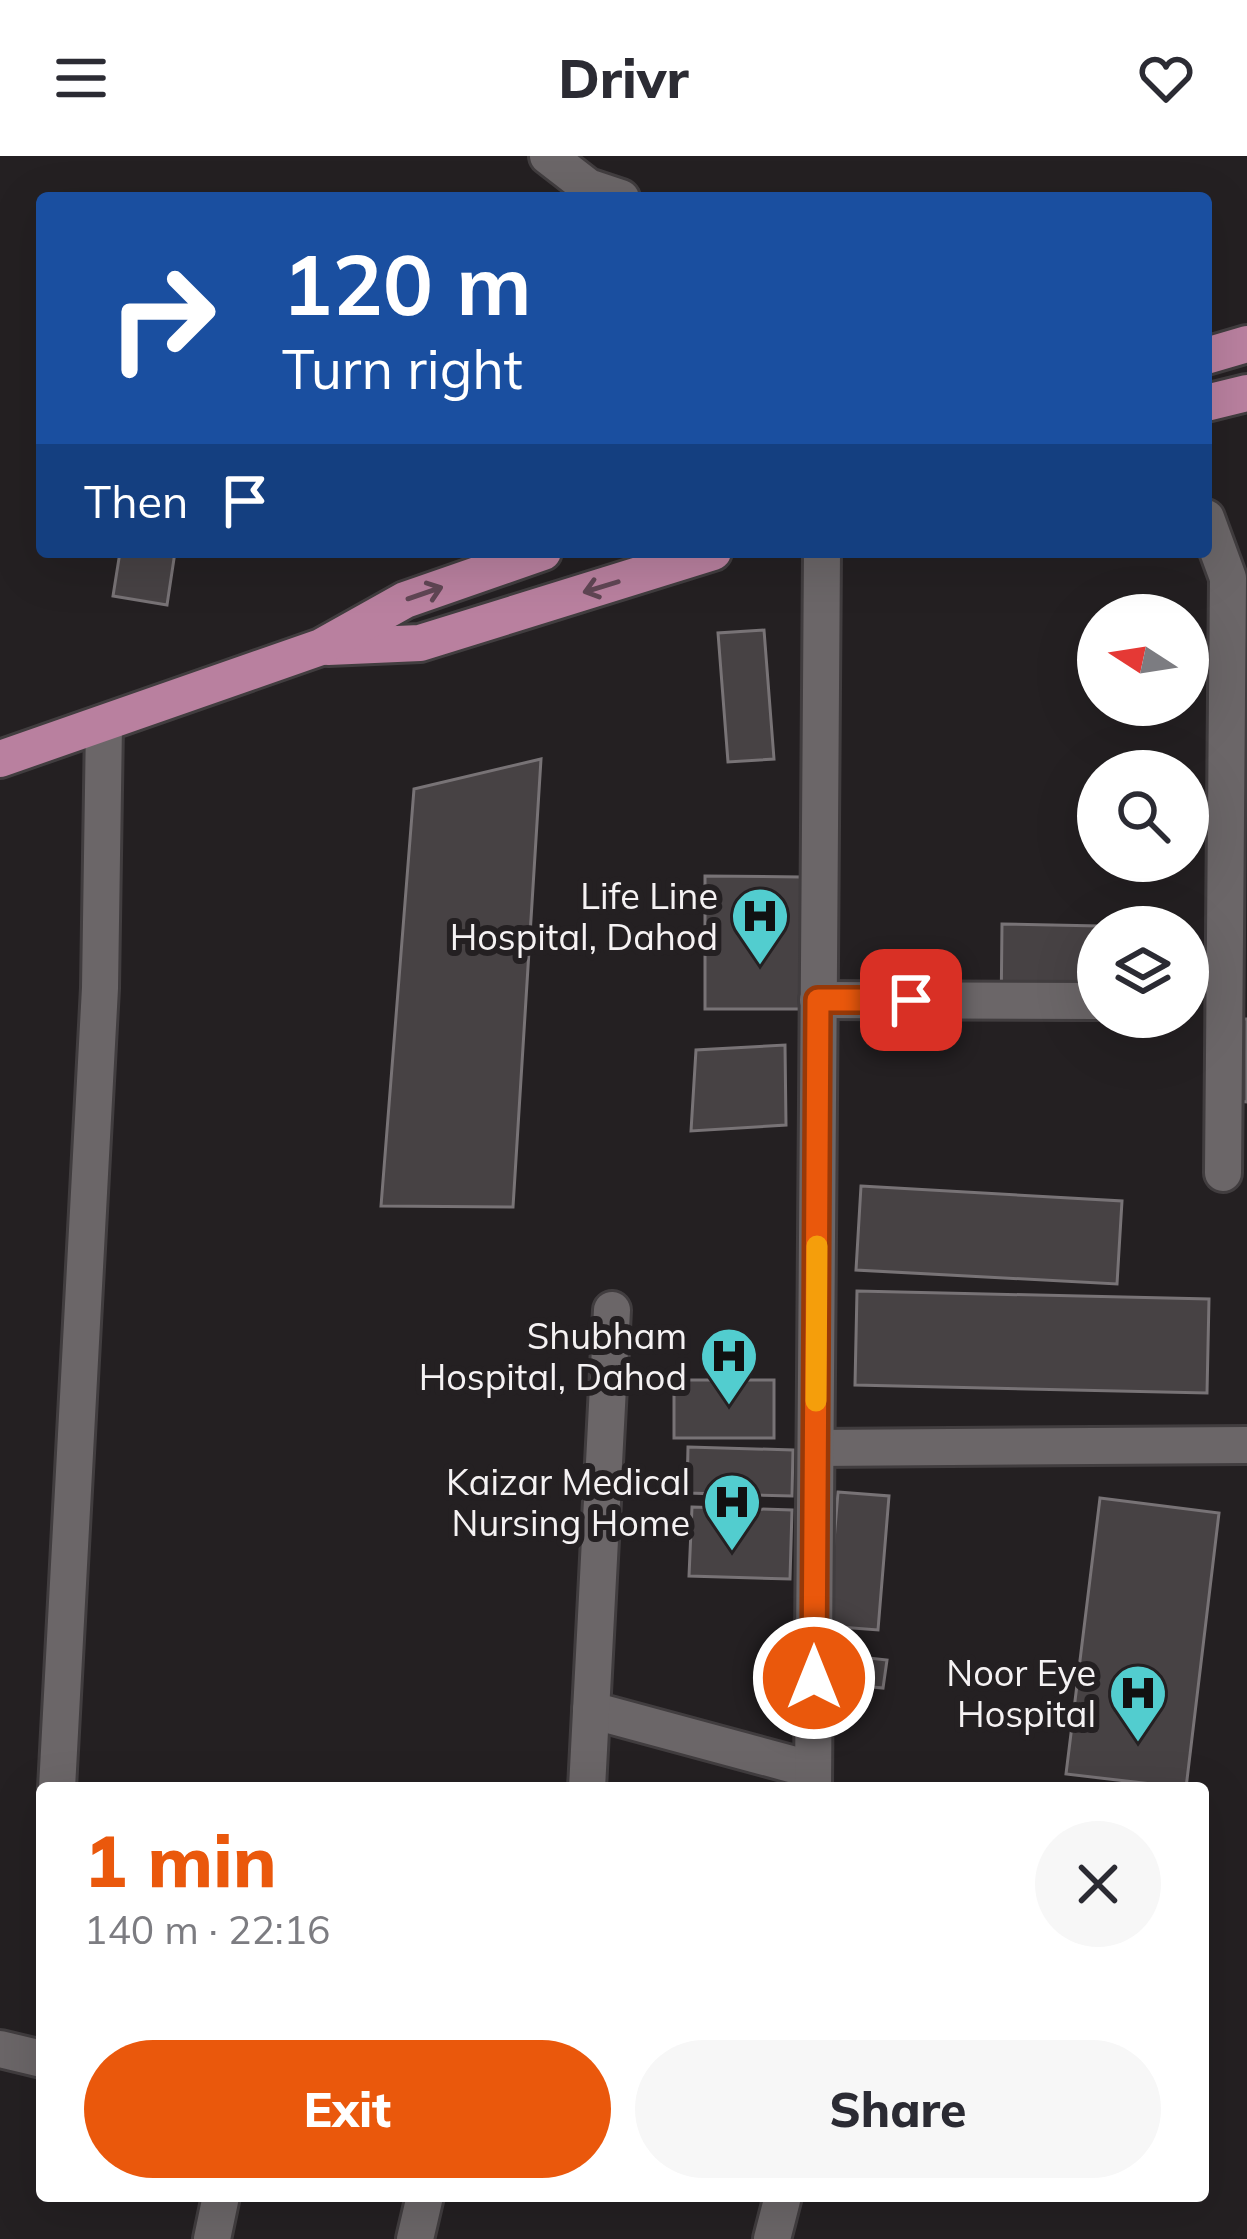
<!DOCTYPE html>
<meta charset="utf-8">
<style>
:root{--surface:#fff;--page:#f7f7f7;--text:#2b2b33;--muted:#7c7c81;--accent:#ea580c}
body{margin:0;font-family:Mulish,sans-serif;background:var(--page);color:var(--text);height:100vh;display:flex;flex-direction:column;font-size:45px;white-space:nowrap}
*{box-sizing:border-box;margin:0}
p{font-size:39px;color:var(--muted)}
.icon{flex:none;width:66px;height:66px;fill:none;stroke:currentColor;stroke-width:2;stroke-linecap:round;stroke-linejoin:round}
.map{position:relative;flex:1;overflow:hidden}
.side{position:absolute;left:36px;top:1626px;width:1173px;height:420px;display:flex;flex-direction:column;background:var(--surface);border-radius:12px;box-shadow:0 12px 48px #0002}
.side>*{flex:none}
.guide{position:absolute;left:36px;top:36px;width:1176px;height:366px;border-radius:12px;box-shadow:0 12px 48px #0002;background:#1a4fa0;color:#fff;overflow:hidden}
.needle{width:78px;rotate:282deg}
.tools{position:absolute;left:1077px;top:438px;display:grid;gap:24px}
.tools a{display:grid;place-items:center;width:132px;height:132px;border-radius:50%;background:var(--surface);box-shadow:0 12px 48px #0002;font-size:60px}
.pin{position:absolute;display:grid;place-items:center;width:102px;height:102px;color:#fff;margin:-51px;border-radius:24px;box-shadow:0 6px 18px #0006}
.me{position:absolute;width:132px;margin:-66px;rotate:0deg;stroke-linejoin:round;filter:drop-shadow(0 0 9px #0008)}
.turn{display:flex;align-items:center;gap:42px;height:252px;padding:0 48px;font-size:54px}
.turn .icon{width:156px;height:156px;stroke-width:2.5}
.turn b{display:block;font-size:84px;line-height:102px}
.then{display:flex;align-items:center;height:114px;padding:0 48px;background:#0003;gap:24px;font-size:45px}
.round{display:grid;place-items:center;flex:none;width:126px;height:126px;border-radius:63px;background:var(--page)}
.headline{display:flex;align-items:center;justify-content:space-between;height:204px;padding:0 48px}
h1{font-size:72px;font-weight:800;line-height:90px;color:var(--accent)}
.cta{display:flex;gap:24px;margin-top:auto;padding:24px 48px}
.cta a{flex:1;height:138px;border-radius:72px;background:var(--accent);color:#fff;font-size:48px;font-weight:800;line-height:138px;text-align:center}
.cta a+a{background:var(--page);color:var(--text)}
header{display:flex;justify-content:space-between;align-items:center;height:156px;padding:0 48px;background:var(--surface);font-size:54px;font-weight:800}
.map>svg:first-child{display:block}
.building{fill:#474244;stroke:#787376;stroke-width:3}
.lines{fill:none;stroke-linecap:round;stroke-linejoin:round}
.minor-casing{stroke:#413d3f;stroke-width:42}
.major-casing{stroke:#413d3f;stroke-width:42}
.minor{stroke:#6b6668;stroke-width:36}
.major{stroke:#b9809f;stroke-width:36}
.oneway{stroke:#604654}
.route-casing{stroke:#983908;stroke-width:30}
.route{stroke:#ea580c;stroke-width:21}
.slow{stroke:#f59e0b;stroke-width:21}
.labels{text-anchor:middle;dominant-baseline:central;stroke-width:12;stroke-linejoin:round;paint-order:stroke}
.poi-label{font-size:36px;fill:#f5f2f3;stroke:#242022;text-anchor:end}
</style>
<header><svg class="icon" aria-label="menu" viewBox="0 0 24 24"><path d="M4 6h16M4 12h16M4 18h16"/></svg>Drivr<svg class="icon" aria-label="heart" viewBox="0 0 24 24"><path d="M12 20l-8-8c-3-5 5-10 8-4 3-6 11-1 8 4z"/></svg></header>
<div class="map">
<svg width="1247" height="2083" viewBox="0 0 1247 2083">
<rect width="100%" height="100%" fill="#242022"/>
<!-- building -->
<g class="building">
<polygon points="120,396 175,396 167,449 113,440"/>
<polygon points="764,474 774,603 728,606 718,477"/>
<polygon points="541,603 513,1051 381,1050 414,633"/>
<polygon points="705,720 801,721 801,853 705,853"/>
<polygon points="1002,768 1099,770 1097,864 1001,863"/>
<polygon points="1243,863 1247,863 1247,946 1236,945"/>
<polygon points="785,889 786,969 691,975 696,894"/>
<polygon points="861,1030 1122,1045 1117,1128 856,1114"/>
<polygon points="857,1135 1209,1143 1207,1237 855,1229"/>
<rect x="674" y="1224" width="100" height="58"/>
<polygon points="688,1291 793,1294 792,1340 687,1337"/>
<polygon points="838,1336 889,1340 878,1474 827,1470"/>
<polygon points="1100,1342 1219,1357 1186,1632 1066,1618"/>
<polygon points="692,1351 792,1354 790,1423 689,1420"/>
<polygon points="833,1498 887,1504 883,1532 830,1527"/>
</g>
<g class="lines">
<!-- minor casing -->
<g class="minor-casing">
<g id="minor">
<polyline points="548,0 588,31 621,42"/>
<polyline points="1206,362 1228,422 1223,1017"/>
<polyline points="818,844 1098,845"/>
<polyline points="816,1292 1247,1289"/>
<polyline points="591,1554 813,1614"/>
<polyline points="57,1632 100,832 104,568"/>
<polyline points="587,1632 612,1154"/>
<polyline points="813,1632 822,396"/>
<polyline points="0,1893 42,1903"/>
<polyline points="212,2083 221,2040"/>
<polyline points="415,2083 425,2040"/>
<polyline points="772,2083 783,2040"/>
</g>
</g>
<!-- major casing -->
<g class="major-casing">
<g id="major">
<polyline points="1206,200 1247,188"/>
<polyline points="1206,247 1247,237"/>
<polyline points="328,491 420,487 713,396"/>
<polyline points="0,603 321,491 405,444 543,396"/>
</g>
</g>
<!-- minor -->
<use href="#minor" class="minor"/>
<!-- major -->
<use href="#major" class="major"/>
</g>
<!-- one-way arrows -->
<defs><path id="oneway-shaft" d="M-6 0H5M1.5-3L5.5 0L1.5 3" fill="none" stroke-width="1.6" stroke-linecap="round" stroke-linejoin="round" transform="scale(3)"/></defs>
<g class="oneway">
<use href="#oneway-shaft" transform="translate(601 431) rotate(163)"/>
<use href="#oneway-shaft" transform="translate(425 437) rotate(-19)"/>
</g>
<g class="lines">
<!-- route casing -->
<g class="route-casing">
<polyline id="route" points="814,1522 818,844 911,844"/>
</g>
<!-- route -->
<use href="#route" class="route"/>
<!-- slow -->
<polyline class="slow" points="816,1245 817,1090"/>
</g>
<!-- icons -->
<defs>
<g id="hospital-pin" transform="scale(3)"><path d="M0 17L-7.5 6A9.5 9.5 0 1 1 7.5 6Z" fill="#52cdcf" stroke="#242022"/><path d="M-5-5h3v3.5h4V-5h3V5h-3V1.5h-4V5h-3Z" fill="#111"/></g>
</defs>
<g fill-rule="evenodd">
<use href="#hospital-pin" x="760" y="760"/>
<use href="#hospital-pin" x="729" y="1200"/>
<use href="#hospital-pin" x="732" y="1346"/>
<use href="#hospital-pin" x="1138" y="1537"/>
</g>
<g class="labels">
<!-- poi labels -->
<g class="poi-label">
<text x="718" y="739">Life Line<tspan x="718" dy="41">Hospital, Dahod</tspan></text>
<text x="687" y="1179">Shubham<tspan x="687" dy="41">Hospital, Dahod</tspan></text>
<text x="690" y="1325">Kaizar Medical<tspan x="690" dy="41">Nursing Home</tspan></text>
<text x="1096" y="1516">Noor Eye<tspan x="1096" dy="41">Hospital</tspan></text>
</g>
</g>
</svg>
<div class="tools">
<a><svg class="needle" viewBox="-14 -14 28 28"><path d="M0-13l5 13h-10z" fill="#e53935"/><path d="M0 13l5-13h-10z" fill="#7c7c81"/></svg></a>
<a><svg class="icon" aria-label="search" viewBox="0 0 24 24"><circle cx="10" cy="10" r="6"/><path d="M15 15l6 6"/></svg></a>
<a><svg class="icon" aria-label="layers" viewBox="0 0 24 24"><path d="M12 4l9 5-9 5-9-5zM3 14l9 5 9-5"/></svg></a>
</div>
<div class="pin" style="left:911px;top:844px;background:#d93025"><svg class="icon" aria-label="arrive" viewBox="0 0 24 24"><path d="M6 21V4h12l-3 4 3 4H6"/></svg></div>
<svg class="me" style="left:814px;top:1522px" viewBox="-20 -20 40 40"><circle r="17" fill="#ea580c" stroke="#fff" stroke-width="3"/><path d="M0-11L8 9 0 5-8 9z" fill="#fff"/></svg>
<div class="guide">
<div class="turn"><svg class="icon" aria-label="right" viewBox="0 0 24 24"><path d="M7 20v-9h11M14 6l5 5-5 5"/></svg><div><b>120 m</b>Turn right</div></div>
<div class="then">Then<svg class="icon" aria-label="arrive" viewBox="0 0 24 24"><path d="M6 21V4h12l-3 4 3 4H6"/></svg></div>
</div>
<section class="side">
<div class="headline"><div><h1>1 min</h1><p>140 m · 22:16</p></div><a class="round"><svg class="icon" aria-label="close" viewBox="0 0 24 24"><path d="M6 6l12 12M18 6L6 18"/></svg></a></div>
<div class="cta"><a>Exit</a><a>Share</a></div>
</section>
</div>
